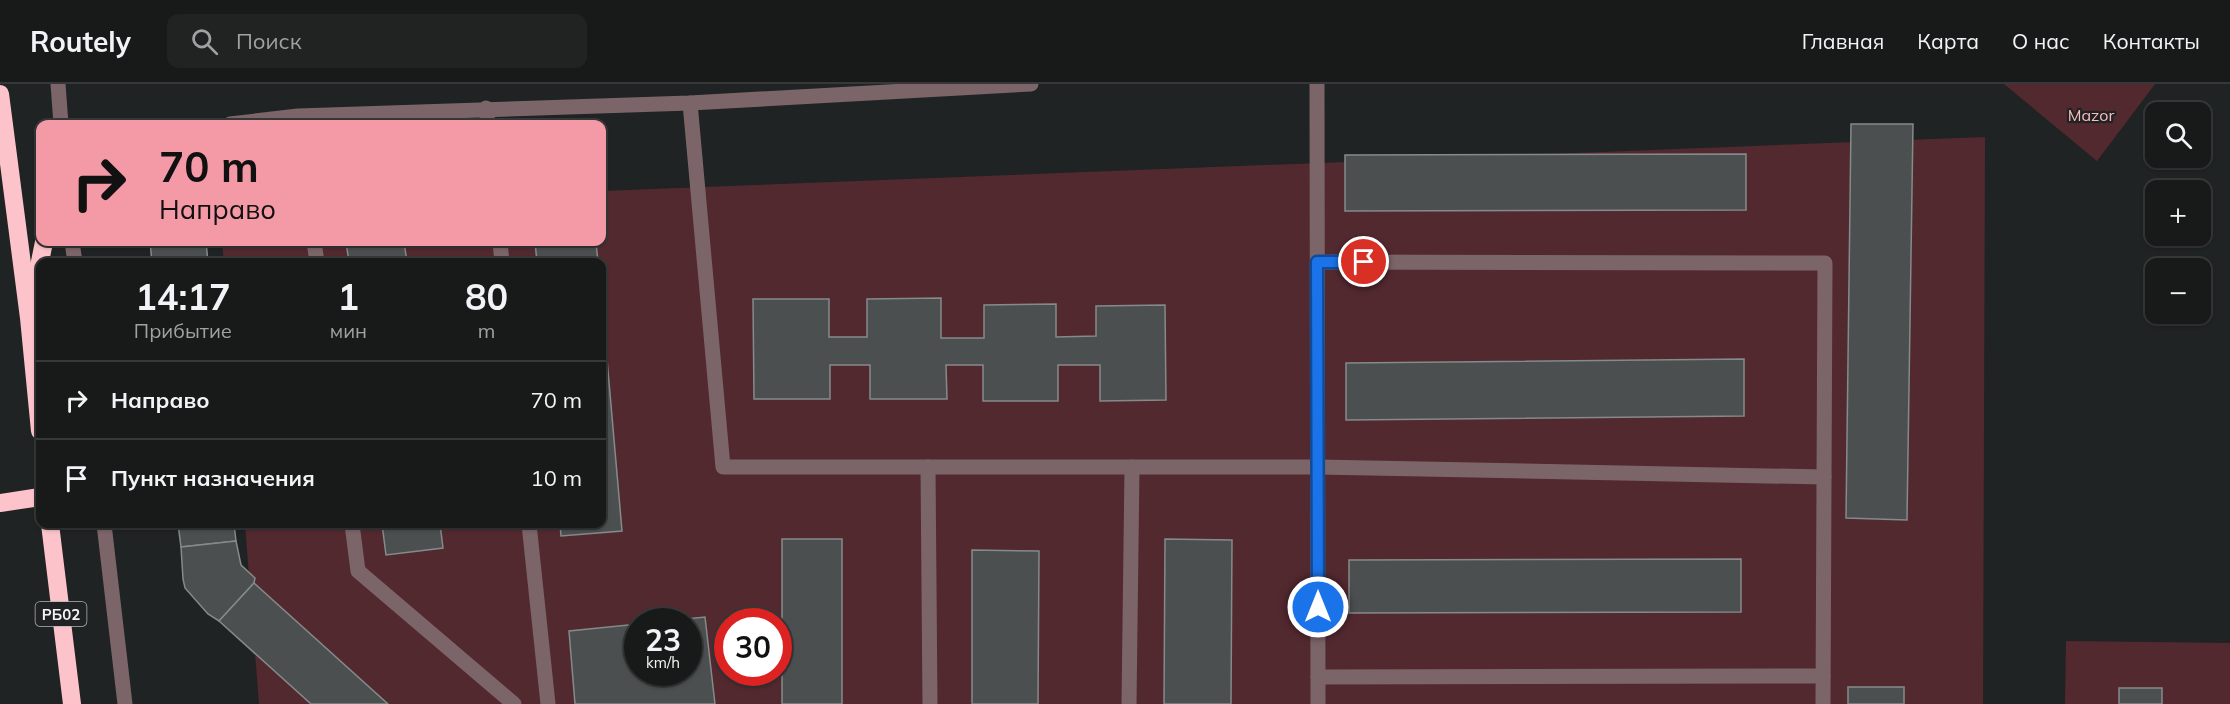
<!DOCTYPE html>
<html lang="ru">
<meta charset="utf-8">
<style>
:root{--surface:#181a1a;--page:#212323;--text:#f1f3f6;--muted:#9fa1a2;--line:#363839}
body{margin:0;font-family:Mulish,sans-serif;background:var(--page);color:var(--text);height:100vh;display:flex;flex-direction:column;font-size:22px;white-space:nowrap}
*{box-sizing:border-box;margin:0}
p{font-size:20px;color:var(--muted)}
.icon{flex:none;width:33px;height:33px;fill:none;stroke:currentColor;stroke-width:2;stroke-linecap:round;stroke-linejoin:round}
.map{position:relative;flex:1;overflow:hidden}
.panel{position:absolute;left:36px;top:174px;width:570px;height:270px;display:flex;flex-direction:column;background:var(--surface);border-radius:12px;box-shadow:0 2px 4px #0004,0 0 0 2px var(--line)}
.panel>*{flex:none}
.guide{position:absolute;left:36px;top:36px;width:570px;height:126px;border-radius:12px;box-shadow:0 2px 4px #0004,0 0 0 2px var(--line);background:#f49aa6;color:#111;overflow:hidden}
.fabs{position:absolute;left:2145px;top:18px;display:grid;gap:12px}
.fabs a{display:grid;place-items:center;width:66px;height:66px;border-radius:12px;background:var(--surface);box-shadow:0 2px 4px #0004,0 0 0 2px var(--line);font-size:30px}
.speed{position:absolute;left:624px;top:524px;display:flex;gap:12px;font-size:30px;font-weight:700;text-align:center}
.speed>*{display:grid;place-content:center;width:78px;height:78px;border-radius:50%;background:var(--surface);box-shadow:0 2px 4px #0004,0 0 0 2px var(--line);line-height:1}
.speed small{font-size:15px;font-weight:400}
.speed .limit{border:9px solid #d22;background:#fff;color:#111}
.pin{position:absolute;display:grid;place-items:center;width:51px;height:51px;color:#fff;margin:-26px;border:3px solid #fff;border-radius:50%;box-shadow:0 2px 6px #0007}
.me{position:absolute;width:66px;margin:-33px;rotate:0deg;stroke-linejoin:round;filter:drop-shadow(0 0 4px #0008)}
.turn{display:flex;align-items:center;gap:21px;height:126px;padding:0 24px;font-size:27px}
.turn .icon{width:78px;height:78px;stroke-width:2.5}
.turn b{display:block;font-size:42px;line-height:51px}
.eta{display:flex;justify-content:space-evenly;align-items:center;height:102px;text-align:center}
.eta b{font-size:36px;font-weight:700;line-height:42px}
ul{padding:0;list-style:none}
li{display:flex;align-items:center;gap:18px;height:78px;padding:0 24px;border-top:2px solid var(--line)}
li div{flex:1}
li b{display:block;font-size:22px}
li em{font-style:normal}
header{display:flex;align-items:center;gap:36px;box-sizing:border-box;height:84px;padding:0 30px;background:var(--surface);border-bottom:2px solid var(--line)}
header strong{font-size:28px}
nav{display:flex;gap:33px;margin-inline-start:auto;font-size:21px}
.search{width:420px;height:54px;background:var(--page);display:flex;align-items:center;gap:15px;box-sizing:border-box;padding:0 21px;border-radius:12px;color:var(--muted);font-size:22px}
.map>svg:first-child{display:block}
.green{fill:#532930;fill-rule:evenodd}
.building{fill:#4b4f4f;stroke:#858a8a;stroke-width:1.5}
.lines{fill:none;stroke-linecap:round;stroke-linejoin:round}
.minor{stroke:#7c6568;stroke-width:15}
.highway{stroke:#fdc3ca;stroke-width:18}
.route-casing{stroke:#114b97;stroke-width:15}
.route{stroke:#1a73e8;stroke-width:10}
.labels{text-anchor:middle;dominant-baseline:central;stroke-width:4.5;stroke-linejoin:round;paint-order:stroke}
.shield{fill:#202323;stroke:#b4b6b6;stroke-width:1.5}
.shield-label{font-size:15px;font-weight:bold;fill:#f3f5f5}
.park-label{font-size:16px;fill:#fdbbc3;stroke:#202323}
</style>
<header>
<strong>Routely</strong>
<div class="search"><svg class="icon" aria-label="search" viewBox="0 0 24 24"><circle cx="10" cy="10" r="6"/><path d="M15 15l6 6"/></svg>Поиск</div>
<nav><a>Главная</a><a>Карта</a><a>О нас</a><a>Контакты</a></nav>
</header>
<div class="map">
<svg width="2230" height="620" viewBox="0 0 2230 620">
<rect width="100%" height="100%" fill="#202323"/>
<!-- green -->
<g class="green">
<polygon points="2004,0 2155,0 2097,77"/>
<path d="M1985,53L1983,620H259L245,440H602V178H224L222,158H602V107ZM638,537H688V588H638ZM728,537H778V588H728Z"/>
<polygon points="2066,557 2230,559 2230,620 2065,620"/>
</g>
<!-- building -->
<g class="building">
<polygon points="1851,40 1913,40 1907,436 1846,434"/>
<polygon points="1746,70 1746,126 1345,127 1345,71"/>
<polygon points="150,158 206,158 208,178 152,178"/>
<polygon points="346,158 404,158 407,178 349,178"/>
<polygon points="535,158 596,158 598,178 537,178"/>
<polygon points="941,214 941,254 984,254 984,221 1056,220 1056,253 1096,252 1096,222 1165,221 1166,316 1100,317 1100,281 1058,281 1058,317 983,317 983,281 946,281 947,315 870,315 870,281 830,281 830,315 754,315 753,215 829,215 829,253 867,253 867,215"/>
<polygon points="602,218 622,447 561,452 560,440 602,440"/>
<polygon points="1744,275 1744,332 1346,336 1346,279"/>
<polygon points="178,440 234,440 236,457 181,463"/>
<polygon points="382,440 440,440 443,464 386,471"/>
<rect x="782" y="455" width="60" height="165"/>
<polygon points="1165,455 1232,456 1231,620 1164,620"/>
<polygon points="236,457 241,481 255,494 254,499 219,537 208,530 185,504 183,495 181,463"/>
<polygon points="972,466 1039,467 1038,620 972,620"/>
<polygon points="1741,475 1741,528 1349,529 1349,476"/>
<polygon points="254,499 388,620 311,620 219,537"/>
<polygon points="705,533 715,620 575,620 569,547 638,540 638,588 688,588 688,537 666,537"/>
<rect x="1848" y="603" width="56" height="17"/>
<rect x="2119" y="604" width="43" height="16"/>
</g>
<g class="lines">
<!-- minor -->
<g class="minor">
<polyline points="58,0 61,40"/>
<polyline points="1317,0 1318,620"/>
<polyline points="690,19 723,383 1318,383 1824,393"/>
<polyline points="486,24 488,40"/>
<polyline points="230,40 298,32 690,19 1031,0"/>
<polyline points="72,158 75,178"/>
<polyline points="314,158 317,178"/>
<polyline points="500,158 502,178"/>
<polyline points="1318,178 1825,179 1823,620"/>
<polyline points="928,383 930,620"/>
<polyline points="104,440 125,620"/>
<polyline points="352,440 358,487 514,620"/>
<polyline points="529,440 548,620"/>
<polyline points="1318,593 1823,592"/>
<polyline points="1129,620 1132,383"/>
</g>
<!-- highway -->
<g class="highway">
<polyline points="0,10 29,234 40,347"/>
<polyline points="32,217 44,158"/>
<polyline points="0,419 40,413"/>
<polyline points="50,440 72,620"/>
</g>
</g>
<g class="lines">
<!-- route casing -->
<g class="route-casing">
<polyline id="route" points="1318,523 1317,178 1364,178"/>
</g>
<!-- route -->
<use href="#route" class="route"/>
</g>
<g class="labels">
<!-- shield labels -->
<rect class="shield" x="35.5" y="518" width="51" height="24" rx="4.5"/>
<g class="shield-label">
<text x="61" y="530">РБ02</text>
</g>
<!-- park labels -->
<g class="park-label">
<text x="2091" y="31">Mazor</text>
</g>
</g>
</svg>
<div class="fabs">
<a><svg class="icon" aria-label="search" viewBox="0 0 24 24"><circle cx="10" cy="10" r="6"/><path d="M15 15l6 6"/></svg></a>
<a>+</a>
<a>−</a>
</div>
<div class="speed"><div>23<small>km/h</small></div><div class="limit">30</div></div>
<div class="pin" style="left:1364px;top:178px;background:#d93025"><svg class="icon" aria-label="arrive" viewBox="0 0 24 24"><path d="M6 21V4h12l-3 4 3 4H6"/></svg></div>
<svg class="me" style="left:1318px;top:523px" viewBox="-20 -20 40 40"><circle r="17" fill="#1a73e8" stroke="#fff" stroke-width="3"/><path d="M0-11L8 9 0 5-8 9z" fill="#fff"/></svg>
<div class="guide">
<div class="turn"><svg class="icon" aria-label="right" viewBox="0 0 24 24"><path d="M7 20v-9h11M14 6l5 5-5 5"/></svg><div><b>70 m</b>Направо</div></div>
</div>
<section class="panel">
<div class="eta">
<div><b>14:17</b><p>Прибытие</p></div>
<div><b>1</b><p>мин</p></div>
<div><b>80</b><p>m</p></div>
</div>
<ul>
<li><svg class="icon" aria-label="right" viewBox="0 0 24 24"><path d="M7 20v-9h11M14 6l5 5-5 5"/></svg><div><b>Направо</b></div><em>70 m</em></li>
<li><svg class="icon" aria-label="arrive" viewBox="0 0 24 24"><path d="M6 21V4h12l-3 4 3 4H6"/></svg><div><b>Пункт назначения</b></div><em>10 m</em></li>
</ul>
</section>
</div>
